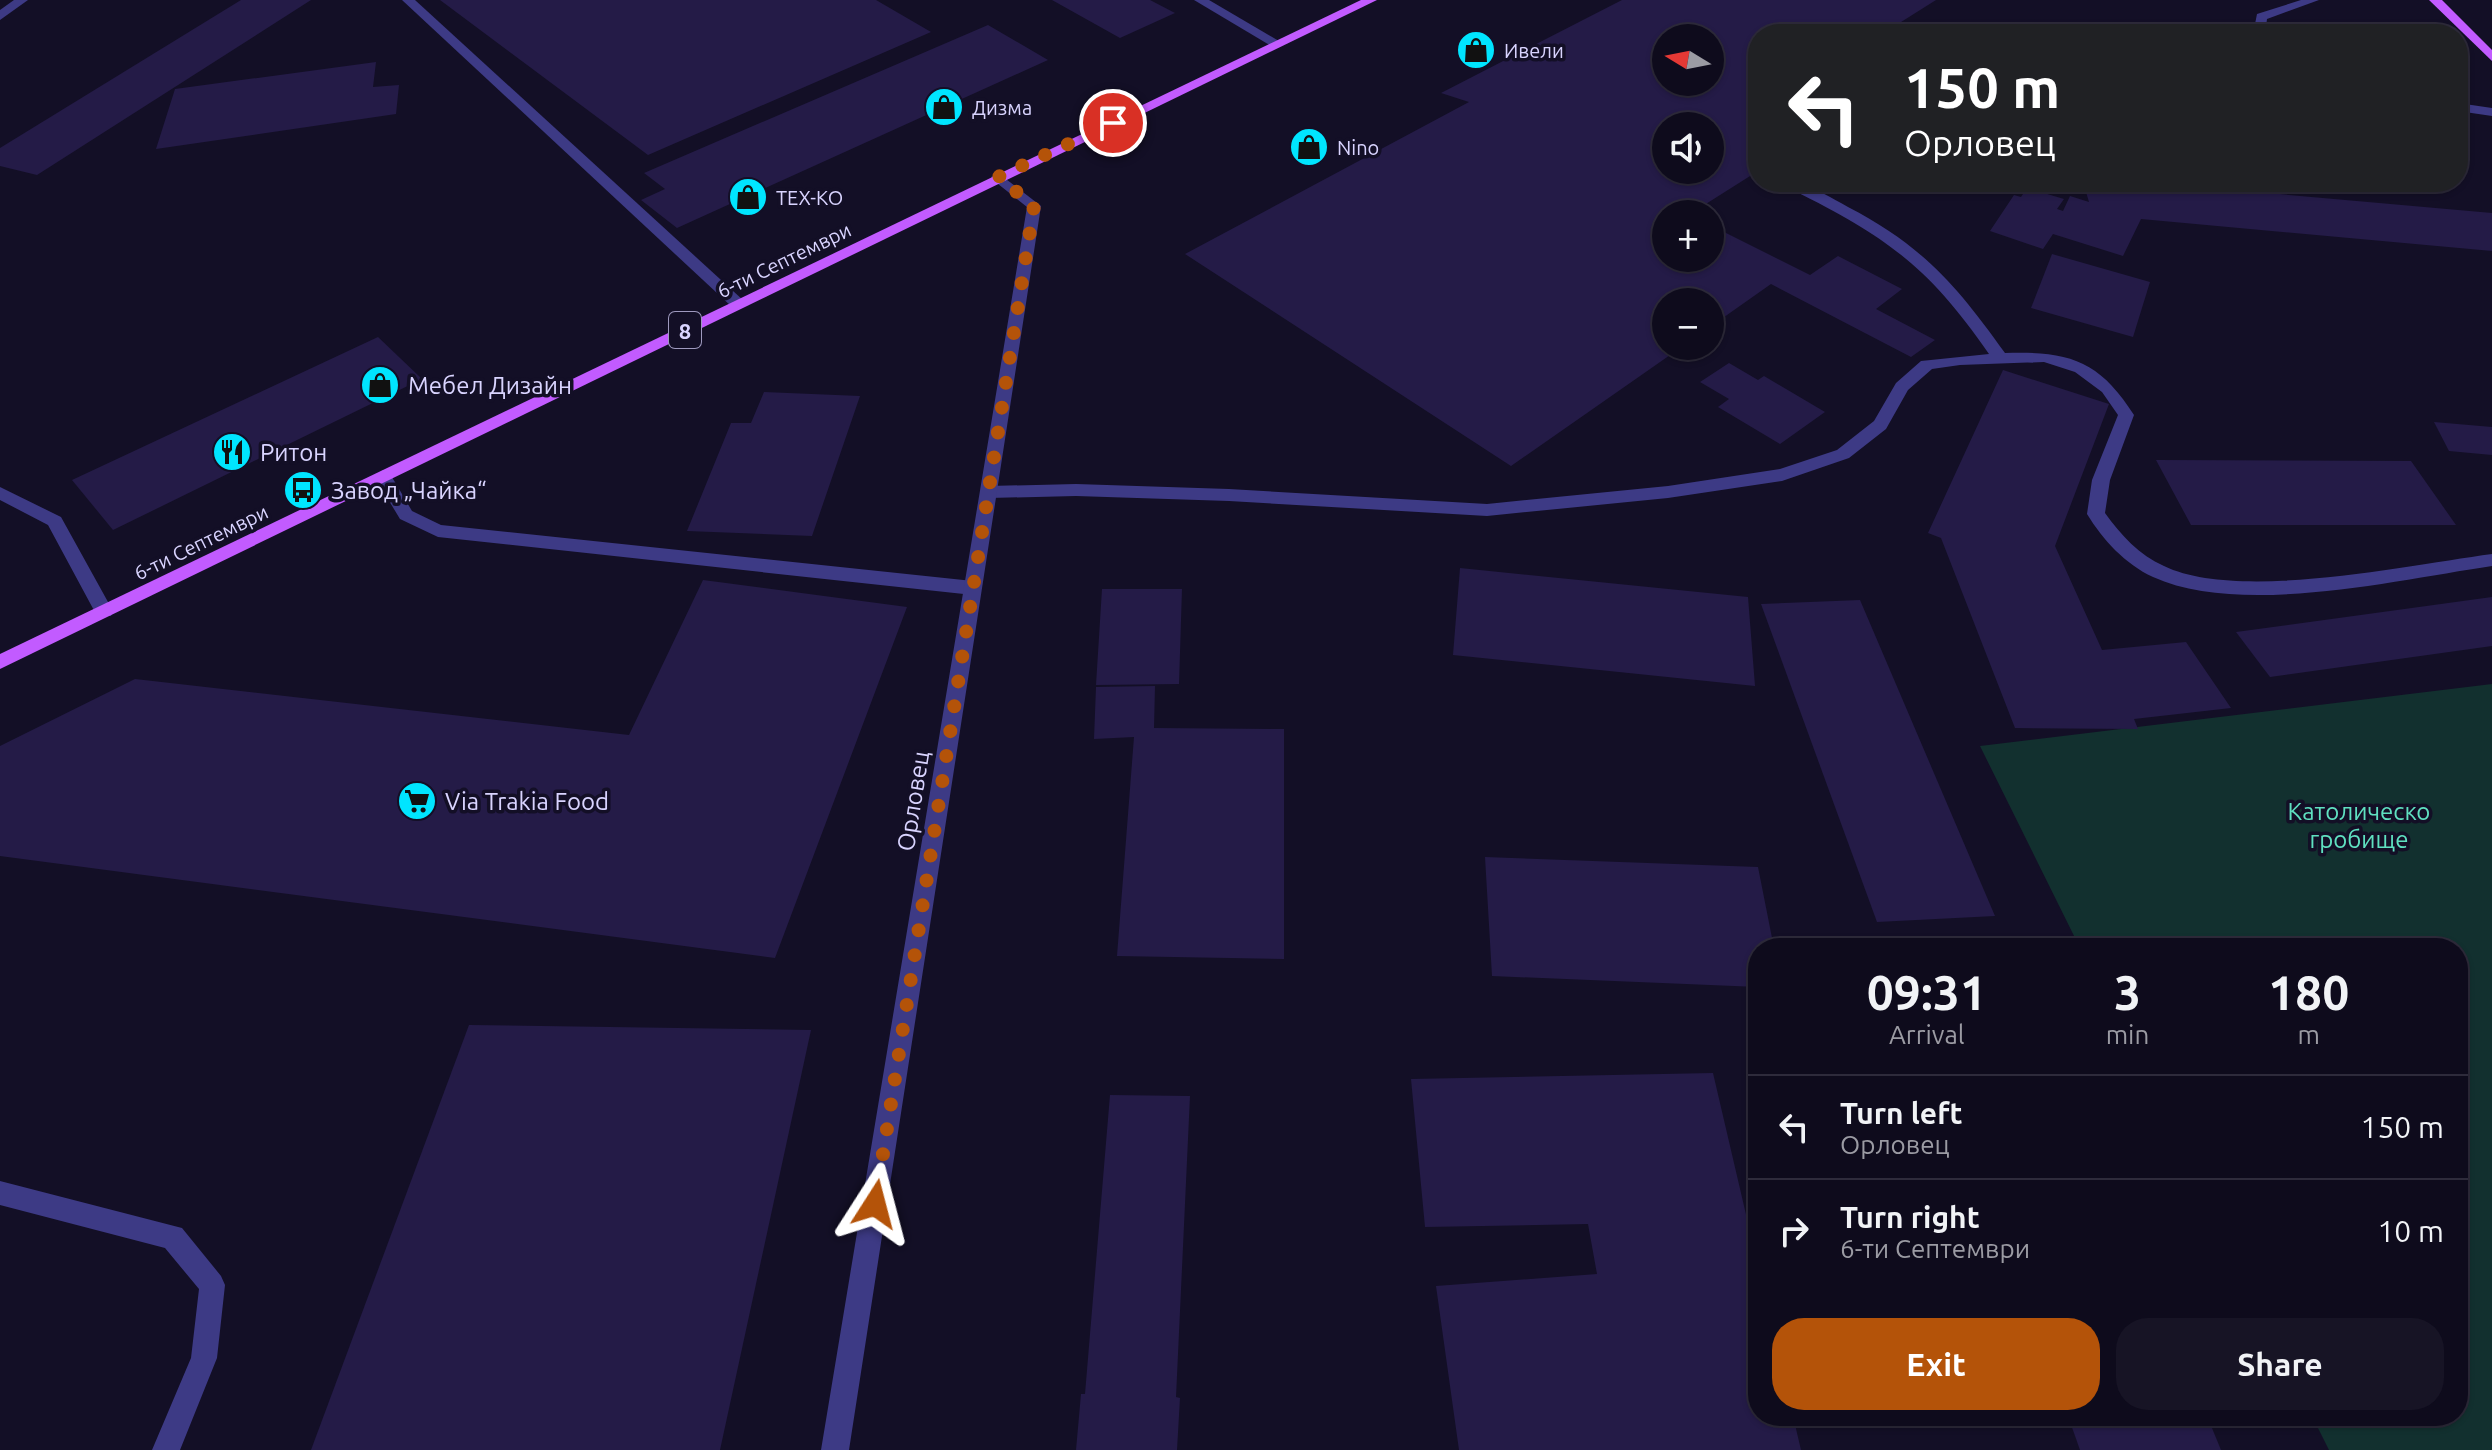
<!DOCTYPE html>
<meta charset="utf-8">
<style>
:root{--surface:#0e0b1c;--page:#171425;--text:#f1f3f6;--muted:#9b9ba3;--line:#2e2b3b;--accent:#b45309}
body{margin:0;font-family:Ubuntu,sans-serif;background:var(--page);color:var(--text);height:100vh;display:flex;flex-direction:column;font-size:30px;white-space:nowrap}
*{box-sizing:border-box;margin:0}
p{font-size:26px;color:var(--muted)}
.icon{flex:none;width:44px;height:44px;fill:none;stroke:currentColor;stroke-width:2;stroke-linecap:round;stroke-linejoin:round}
.map{position:relative;flex:1;overflow:hidden}
.panel{position:absolute;left:1748px;top:938px;width:720px;height:488px;display:flex;flex-direction:column;background:var(--surface);border-radius:32px;box-shadow:0 2px 6px #0004,0 0 0 2px var(--line)}
.panel>*{flex:none}
.top-card{position:absolute;left:1748px;top:24px;width:720px;height:168px;border-radius:32px;box-shadow:0 2px 6px #0004,0 0 0 2px var(--line);background:#202124;color:#fff;overflow:hidden}
.needle{width:52px;rotate:280deg}
.tools{position:absolute;left:1652px;top:24px;display:grid;gap:16px}
.tools a{display:grid;place-items:center;width:72px;height:72px;border-radius:50%;background:var(--surface);box-shadow:0 2px 6px #0004,0 0 0 2px var(--line);font-size:40px}
.pin{position:absolute;display:grid;place-items:center;width:68px;height:68px;color:#fff;margin:-34px;border:4px solid #fff;border-radius:50%;box-shadow:0 2px 8px #0007}
.me{position:absolute;width:88px;margin:-44px;rotate:9deg;stroke-linejoin:round;filter:drop-shadow(0 0 6px #0008)}
.turn{display:flex;align-items:center;gap:28px;height:168px;padding:0 24px;font-size:36px}
.turn .icon{width:104px;height:104px;stroke-width:2.5}
.turn b{display:block;font-size:56px;line-height:68px}
.eta{display:flex;justify-content:space-evenly;align-items:center;height:136px;text-align:center}
.eta b{font-size:48px;font-weight:700;line-height:56px}
.primary-button{display:flex;gap:16px;margin-top:auto;padding:16px 24px}
.primary-button a{flex:1;height:92px;border-radius:32px;background:var(--accent);color:#fff;font-size:32px;font-weight:700;line-height:92px;text-align:center}
.primary-button a+a{background:var(--page);color:var(--text)}
ul{padding:0;list-style:none}
li{display:flex;align-items:center;gap:24px;height:104px;padding:0 24px;border-top:2px solid var(--line)}
li div{flex:1}
li b{display:block;font-size:30px}
li em{font-style:normal}
.map>svg:first-child{display:block}
.green{fill:#12302f}
.building{fill:#241b47;fill-rule:evenodd}
.lines{fill:none;stroke-linecap:round;stroke-linejoin:round}
.service{fill:#3d3a85;fill-rule:evenodd}
.minor{fill:#3d3a85;fill-rule:evenodd}
.primary{fill:#c25bff;fill-rule:evenodd}
.route{stroke:#b45309;stroke-width:14;stroke-dasharray:0 25.2}
.labels{text-anchor:middle;dominant-baseline:central;stroke-width:7;stroke-linejoin:round;paint-order:stroke}
.far-poi-label{font-size:20px;fill:#d9d4ff;stroke:#130f26;text-anchor:start}
.far-street-label{font-size:20px;fill:#d9d4ff;stroke:#130f26}
.shield{fill:#130f26;stroke:#9e99be;stroke-width:2}
.shield-label{font-size:22px;font-weight:bold;fill:#d9d4ff}
.poi-label{font-size:24px;fill:#d9d4ff;stroke:#130f26;text-anchor:start}
.street-label{font-size:24px;fill:#d9d4ff;stroke:#130f26}
.park-label{font-size:24px;fill:#5fe0c0;stroke:#130f26}
</style>
<div class="map">
<svg width="2492" height="1450" viewBox="0 0 2492 1450">
<rect width="100%" height="100%" fill="#130f26"/>
<!-- green -->
<polygon class="green" points="2492,684 2492,1450 2329,1450 2312,1416 2458,1416 2458,948 2080,948 1980,746"/>
<!-- building -->
<g class="building">
<polygon points="241,0 311,0 37,175 0,166 0,148"/>
<polygon points="440,0 876,0 931,32 648,155"/>
<polygon points="1052,0 1150,0 1175,13 1120,38"/>
<path d="M1622,0H1936L1882,34H1758V171L1690,214H1666V258H1710V225L1810,275L1838,256L1902,289L1876,309L1935,340L1911,357L1771,284L1710,327V302H1666V346H1683L1511,466L1185,254L1469,102L1441,93ZM1666,38H1710V82H1666ZM1666,126H1710V170H1666Z"/>
<polygon points="988,25 1048,60 677,228 641,200 665,189 644,173"/>
<polygon points="376,62 373,87 399,85 396,114 156,149 175,89"/>
<polygon points="2083,182 2144,182 2492,213 2492,251 2141,219 2123,256 2053,234 2043,249 1990,231 2014,195 2021,197 2027,188 2064,199 2057,209 2063,211 2070,196 2089,202"/>
<polygon points="2052,254 2150,282 2133,337 2031,308"/>
<polygon points="378,337 422,379 113,530 72,480"/>
<polygon points="1729,363 1758,380 1764,376 1825,412 1780,444 1718,407 1729,399 1700,382"/>
<polygon points="2003,370 2109,404 2055,546 2102,650 2186,642 2231,708 2134,719 2138,729 2015,728 1941,538 1928,533"/>
<polygon points="764,392 860,396 812,536 687,531 731,423 751,423"/>
<polygon points="2434,422 2492,427 2492,455 2449,451"/>
<polygon points="2156,460 2411,461 2456,525 2191,525"/>
<polygon points="1460,568 1748,597 1755,686 1453,655"/>
<polygon points="703,580 907,607 775,958 0,856 0,746 135,679 629,735"/>
<polygon points="1102,589 1182,589 1179,684 1096,685"/>
<polygon points="2492,597 2492,646 2270,677 2236,632"/>
<polygon points="1860,600 1995,916 1877,922 1761,604"/>
<polygon points="1155,686 1154,728 1284,729 1284,959 1117,956 1134,737 1094,739 1096,687"/>
<polygon points="1485,857 1758,867 1774,948 1758,948 1758,987 1492,976"/>
<polygon points="469,1025 811,1030 720,1450 311,1450"/>
<polygon points="1713,1073 1758,1266 1758,1416 1793,1416 1801,1450 1459,1450 1436,1286 1597,1274 1588,1224 1425,1227 1411,1079"/>
<polygon points="1110,1095 1190,1096 1176,1397 1180,1398 1177,1450 1076,1450 1081,1394 1085,1394"/>
<polygon points="2068,1416 2207,1416 2221,1450 2080,1450"/>
</g>
<g class="lines">
<!-- service -->
<g class="service">
<polygon points="14,0 28,0 0,20 0,10"/>
<polygon points="402,0 415,0 744,301 744,307 732,307"/>
<polygon points="1194,0 1209,0 1284,44 1273,47"/>
<polygon points="2301,0 2319,0 2267,19 2265,34 2253,34 2257,14"/>
<polygon points="2458,103 2492,108 2492,116 2458,111"/>
<path d="M1798,183C1815,188 1832,198 1848,207C1923,246 1957,286 2005,353C2069,351 2099,360 2134,415L2110,480L2105,513C2121,535 2139,555 2164,566C2238,602 2409,565 2492,554V566C2397,580 2241,617 2153,577C2125,564 2103,540 2087,514L2092,480L2118,415L2102,392L2075,372L2044,362L1960,365L1932,369L1908,390L1886,429L1849,458L1782,481L1668,498L1487,516L1229,501L1076,496L989,498L980,492L989,486L1076,484L1229,489L1487,504L1668,486L1780,469L1837,450L1874,421L1896,383L1921,361L1989,354C1928,266 1888,238 1793,190V184Z"/>
<polygon points="383,470 389,472 412,511 441,525 973,581 982,588 973,595 438,537 400,519 374,476"/>
<polygon points="0,487 61,517 113,611 111,616 97,616 48,525 0,500"/>
<polygon points="0,1181 182,1228 221,1276 225,1285 217,1358 180,1450 152,1450 191,1358 199,1289 165,1248 0,1205"/>
</g>
<!-- minor -->
<polygon class="minor" points="998,173 1041,206 849,1450 821,1450 1027,207 993,180 991,177"/>
<!-- primary -->
<g class="primary">
<polygon points="1361,0 1377,0 0,669 0,654"/>
<polygon points="2429,0 2442,0 2492,50 2492,61"/>
</g>
</g>
<g class="lines">
<!-- route -->
<polyline class="route" points="875,1204 1034,206 998,177 1113,123"/>
</g>
<!-- icons -->
<defs>
<g id="shop-disc" transform="scale(2)"><circle r="9.5" fill="#00e5ff" stroke="#130f26"/><path d="M-5-2.5h2.3a2.7 3.5 0 0 1 5.4 0H5L5.5 6h-11ZM-1.5-2.5h3a1.5 2.3 0 0 0-3 0Z" fill="#111"/></g>
<g id="restaurant-disc" transform="scale(2)"><circle r="9.5" fill="#00e5ff" stroke="#130f26"/><path d="M-5-6h1v4h1v-4h1v4h1v-4h1v5L-1.5 .5V6h-2V.5L-5-1ZM5-6V6H3V1.5H1.5Q1.5-4 5-6Z" fill="#111"/></g>
<g id="bus-disc" transform="scale(2)"><circle r="9.5" fill="#00e5ff" stroke="#130f26"/><path d="M-5-6H5V4H4V6H2V4H-2V6H-4V4H-5ZM-3.5-4V0h7V-4ZM-3.5 1.2v1.5H-2V1.2ZM2 1.2v1.5H3.5V1.2Z" fill="#111"/></g>
<g id="supermarket-disc" transform="scale(2)"><circle r="9.5" fill="#00e5ff" stroke="#130f26"/><path d="M-6-5.5h2.5l.6 2H6L4.5 2H-2.5L-4.4-4H-6ZM-1.5 3.2a1.3 1.3 0 1 0 .1 0ZM3 3.2a1.3 1.3 0 1 0 .1 0Z" fill="#111"/></g>
</defs>
<g fill-rule="evenodd">
<use href="#shop-disc" x="1476" y="50"/>
<use href="#shop-disc" x="944" y="107"/>
<use href="#shop-disc" x="1309" y="147"/>
<use href="#shop-disc" x="748" y="197"/>
<use href="#shop-disc" x="380" y="385"/>
<use href="#restaurant-disc" x="232" y="452"/>
<use href="#bus-disc" x="303" y="490"/>
<use href="#supermarket-disc" x="417" y="801"/>
</g>
<g class="labels">
<!-- far-poi labels -->
<g class="far-poi-label">
<text x="1504" y="50">Ивели</text>
<text x="972" y="107">Дизма</text>
<text x="1337" y="147">Nino</text>
<text x="776" y="197">ТЕХ-КО</text>
</g>
<!-- far-street labels -->
<g class="far-street-label">
<text transform="translate(784 260) rotate(-26)">6-ти Септември</text>
<text transform="translate(201 542) rotate(-26)">6-ти Септември</text>
</g>
<!-- shield labels -->
<rect class="shield" x="669" y="312" width="32" height="36" rx="6"/>
<g class="shield-label">
<text x="685" y="330">8</text>
</g>
<!-- poi labels -->
<g class="poi-label">
<text x="408" y="385">Мебел Дизайн</text>
<text x="260" y="452">Ритон</text>
<text x="331" y="490">Завод „Чайка“</text>
<text x="445" y="801">Via Trakia Food</text>
</g>
<!-- street labels -->
<g class="street-label">
<text transform="translate(913 801) rotate(-81)">Орловец</text>
</g>
<!-- park labels -->
<g class="park-label">
<text x="2359" y="811">Католическо<tspan x="2359" dy="28">гробище</tspan></text>
</g>
</g>
</svg>
<div class="tools">
<a><svg class="needle" viewBox="-14 -14 28 28"><path d="M0-13l5 13h-10z" fill="#e53935"/><path d="M0 13l5-13h-10z" fill="#9b9ba3"/></svg></a>
<a><svg class="icon" aria-label="sound" viewBox="0 0 24 24"><path d="M4 9h4l5-4v14l-5-4H4zM17 9q2 3 0 6"/></svg></a>
<a>+</a>
<a>−</a>
</div>
<div class="pin" style="left:1113px;top:123px;background:#d93025"><svg class="icon" aria-label="arrive" viewBox="0 0 24 24"><path d="M6 21V4h12l-3 4 3 4H6"/></svg></div>
<svg class="me" style="left:875px;top:1204px" viewBox="-20 -20 40 40"><path d="M0-17L14 15 0 8-14 15z" fill="#b45309" stroke="#fff" stroke-width="4"/></svg>
<div class="top-card">
<div class="turn"><svg class="icon" aria-label="left" viewBox="0 0 24 24"><path d="M17 20v-9H6M10 6l-5 5 5 5"/></svg><div><b>150 m</b>Орловец</div></div>
</div>
<section class="panel">
<div class="eta">
<div><b>09:31</b><p>Arrival</p></div>
<div><b>3</b><p>min</p></div>
<div><b>180</b><p>m</p></div>
</div>
<ul>
<li><svg class="icon" aria-label="left" viewBox="0 0 24 24"><path d="M17 20v-9H6M10 6l-5 5 5 5"/></svg><div><b>Turn left</b><p>Орловец</p></div><em>150 m</em></li>
<li><svg class="icon" aria-label="right" viewBox="0 0 24 24"><path d="M7 20v-9h11M14 6l5 5-5 5"/></svg><div><b>Turn right</b><p>6-ти Септември</p></div><em>10 m</em></li>
</ul>
<div class="primary-button"><a>Exit</a><a>Share</a></div>
</section>
</div>
